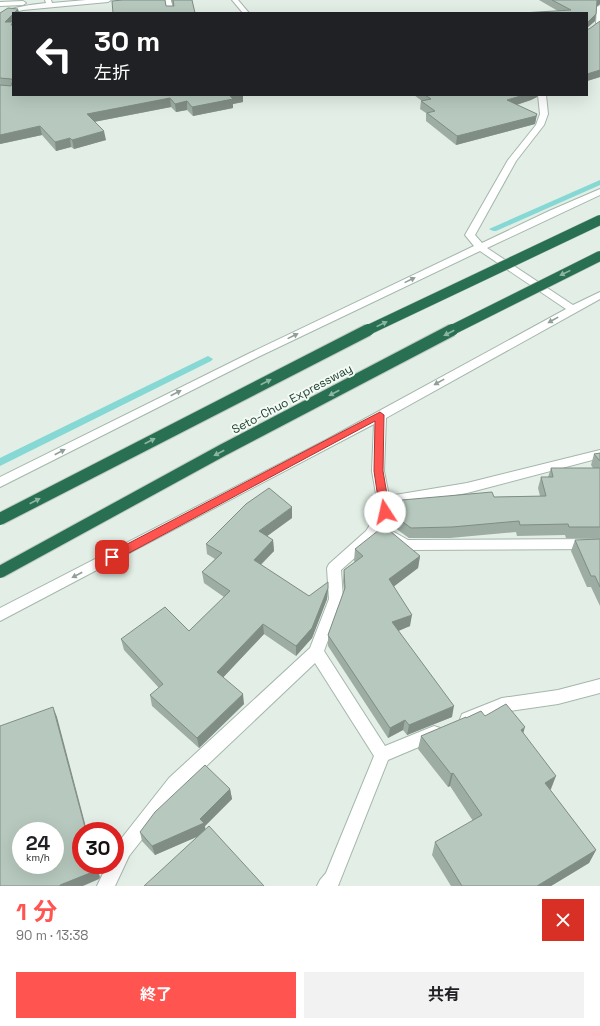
<!DOCTYPE html>
<html lang="ja">
<meta charset="utf-8">
<style>
:root{--surface:#fff;--page:#f2f2f2;--text:#202124;--muted:#757577;--accent:#ff544f}
body{margin:0;font-family:"Space Grotesk","Noto Sans JP",sans-serif;background:var(--page);color:var(--text);height:100vh;display:flex;flex-direction:column;font-size:15px;white-space:nowrap}
*{box-sizing:border-box;margin:0}
p{font-size:13px;color:var(--muted)}
.icon{flex:none;width:22px;height:22px;fill:none;stroke:currentColor;stroke-width:2;stroke-linecap:round;stroke-linejoin:round}
.map{position:relative;height:886px;overflow:hidden}
.sheet{display:flex;flex-direction:column;background:var(--surface);flex:1}
.sheet>*{flex:none}
.hud{position:absolute;left:12px;top:12px;width:576px;height:84px;border-radius:0px;box-shadow:0 4px 16px #0002;background:#202124;color:#fff;overflow:hidden}
.speed{position:absolute;left:12px;top:822px;display:flex;gap:8px;font-size:20px;font-weight:700;text-align:center}
.speed>*{display:grid;place-content:center;width:52px;height:52px;border-radius:50%;background:var(--surface);box-shadow:0 4px 16px #0002;line-height:1}
.speed small{font-size:10px;font-weight:400}
.speed .limit{border:6px solid #d22;background:#fff;color:#111}
.pin{position:absolute;display:grid;place-items:center;width:34px;height:34px;color:#fff;margin:-17px;border-radius:8px;box-shadow:0 2px 6px #0006}
.me{position:absolute;width:44px;margin:-22px;rotate:350deg;stroke-linejoin:round;filter:drop-shadow(0 0 3px #0008)}
.turn{display:flex;align-items:center;gap:14px;height:84px;padding:0 16px;font-size:18px}
.turn .icon{width:52px;height:52px;stroke-width:2.5}
.turn b{display:block;font-size:28px;line-height:34px}
.round{display:grid;place-items:center;flex:none;width:42px;height:42px;border-radius:0px;background:var(--page)}
.headline{display:flex;align-items:center;justify-content:space-between;height:68px;padding:0 16px}
h1{font-size:24px;font-weight:700;line-height:30px;color:var(--accent)}
.cta{display:flex;gap:8px;margin-top:auto;padding:8px 16px}
.cta a{flex:1;height:46px;border-radius:0px;background:var(--accent);color:#fff;font-size:16px;font-weight:700;line-height:46px;text-align:center}
.cta a+a{background:var(--page);color:var(--text)}
.map>svg:first-child{display:block}
.lines{fill:none;stroke-linecap:round;stroke-linejoin:round}
.stream{fill:#85d8d3;fill-rule:evenodd}
.street-casing{stroke:#a4b7ac;stroke-width:2}
.street{fill:#fff;fill-rule:evenodd}
.highway-bridge-far1-casing{stroke:#c1cac5;stroke-width:11;stroke-linecap:butt}
.highway-bridge-casing{stroke:#c1cac5;stroke-width:14;stroke-linecap:butt}
.highway-bridge-far1{stroke:#297052;stroke-width:10}
.highway-bridge{stroke:#297052;stroke-width:12}
.wall{fill:#9dada3}
.shaded-wall{fill:#808d85}
.building{fill:#b7c9be;stroke:#808d85;fill-rule:evenodd}
.oneway{fill:#8eb5a4}
.oneway2{fill:#90a098}
.route{fill:#ff544f;stroke:#a63733}
.labels{text-anchor:middle;dominant-baseline:central;stroke-width:4;stroke-linejoin:round;paint-order:stroke}
.street-label{font-size:12px;fill:#204131;stroke:#f3faf5}
</style>
<div class="map">
<svg width="600" height="886" viewBox="0 0 600 886">
<rect width="100%" height="100%" fill="#e2eee6"/>
<g class="lines">
<!-- stream -->
<g class="stream">
<polygon points="600,180 600,185 496,231 493,231 489,229"/>
<polygon points="208,356 213,359 211,361 0,466 0,458"/>
</g>
<!-- street casing -->
<g class="street-casing">
<g id="street">
<path d="M45,0H51L52,3L86,0H111L108,2L23,10L12,13L0,20V15C13,6 31,5 46,3Z"/>
<polygon points="165,0 171,0 174,13 168,13"/>
<polygon points="232,0 238,0 249,13 243,13"/>
<polygon points="0,2 23,1 26,3 23,5 0,6"/>
<polygon points="600,5 600,25 599,25 596,23 597,7"/>
<polygon points="538,95 546,95 548,114 544,125 516,161 475,235 482,243 549,211 600,189 600,195 487,248 573,305 600,292 600,299 386,418 384,471 389,496 467,483 600,450 600,458 467,493 390,506 391,511 376,539 341,570 343,599 324,651 385,746 434,726 440,728 442,733 440,738 388,760 338,886 317,886 320,880 326,873 374,756 315,663 181,790 129,856 115,886 97,886 107,865 115,865 115,848 117,844 169,778 310,648 329,599 327,568 329,564 366,531 379,511 372,471 374,424 0,621 0,608 326,440 566,309 480,251 258,357 0,487 0,477 250,353 474,246 465,235 508,160 536,125 540,114"/>
<polygon points="394,532 408,540 600,539 600,549 406,550 389,541 387,537 389,533"/>
<polygon points="600,679 600,693 558,704 503,712 468,726 462,724 460,719 462,714 502,698 558,690"/>
</g>
</g>
<!-- street -->
<use href="#street" class="street"/>
<!-- highway-bridge-far1 casing -->
<g class="highway-bridge-far1-casing">
<g id="highway-bridge-far1">
<polyline points="366,331 600,220"/>
<polyline points="450,331 600,256"/>
</g>
</g>
<!-- highway-bridge casing -->
<g class="highway-bridge-casing">
<g id="highway-bridge">
<polyline points="0,519 368,330"/>
<polyline points="0,572 223,450 452,330"/>
</g>
</g>
<!-- highway-bridge-far1 -->
<use href="#highway-bridge-far1" class="highway-bridge-far1"/>
<!-- highway-bridge -->
<use href="#highway-bridge" class="highway-bridge"/>
</g>
<!-- wall -->
<g class="wall">
<polygon points="171,0 192,0 195,13 166,6 173,6"/>
<polygon points="539,0 600,0 600,4 597,6 596,14 595,21 587,28 587,29 589,29 600,21 600,77 587,81 587,13 558,11"/>
<polygon points="18,9 19,13 13,13 13,95 243,95 243,102 233,104 233,108 193,116 187,110 176,112 171,107 94,122 106,140 74,149 71,147 56,151 42,135 0,144 0,13"/>
<polygon points="414,95 538,95 537,97 531,100 517,105 537,114 535,124 456,145 426,121 426,113 420,109 421,101 422,101"/>
<polygon points="600,453 600,538 566,538 565,535 517,536 516,532 450,538 409,538 395,528 396,517 401,514 401,511 402,500 494,497 540,496 538,488 541,477 548,477 551,468 593,468 591,465 594,454"/>
<polygon points="292,518 267,536 273,540 274,551 261,565 309,596 328,588 327,599 312,638 296,656 264,634 223,677 244,704 199,748 152,706 150,695 159,688 124,650 121,639 189,631 224,597 204,583 202,572 215,559 207,554 206,544"/>
<polygon points="600,539 600,606 591,587 587,587 571,551 575,540"/>
<polygon points="355,549 420,556 418,568 394,586 410,626 398,631 452,717 407,735 403,730 388,738 328,646 328,635 344,591 343,581 344,570 355,562 354,561"/>
<polygon points="485,716 523,733 551,789 550,790 596,850 589,863 551,886 451,886 432,855 435,842 473,821 450,786 448,787 418,749 421,736 466,718"/>
<polygon points="230,789 232,799 205,826 205,830 198,836 155,855 142,841 140,832"/>
</g>
<!-- shaded-wall -->
<g class="shaded-wall">
<polygon points="597,0 600,0 600,4 596,7"/>
<polygon points="18,9 19,13 14,13"/>
<polygon points="13,14 13,33 5,22"/>
<polygon points="596,14 595,21 587,28 588,22"/>
<polygon points="600,70 600,77 587,81 587,74"/>
<polygon points="236,95 243,95 243,102 233,104 233,108 193,116 192,107"/>
<polygon points="524,95 538,95 537,97 531,100 506,108 507,100"/>
<polygon points="170,98 171,107 88,123 87,114"/>
<polygon points="187,101 187,110 176,112 175,104"/>
<polygon points="537,114 535,124 456,145 457,136"/>
<polygon points="40,126 42,135 0,144 0,135"/>
<polygon points="104,131 106,140 74,149 72,140"/>
<polygon points="70,138 71,147 56,151 55,142"/>
<polygon points="292,507 292,518 259,542 259,531"/>
<polygon points="273,540 274,551 254,571 254,560"/>
<polygon points="420,556 418,568 388,591 389,579"/>
<polygon points="328,588 327,599 312,638 296,656 296,646"/>
<polygon points="412,615 410,626 391,634 392,622"/>
<polygon points="263,624 264,634 218,683 217,672"/>
<polygon points="243,694 244,704 199,748 197,738"/>
<polygon points="454,706 452,717 407,735 409,725"/>
<polygon points="53,707 57,717 87,831 86,831"/>
<polygon points="405,720 403,730 388,738 390,728"/>
<polygon points="525,727 521,741 521,730"/>
<polygon points="453,773 450,786 448,787 451,774"/>
<polygon points="556,776 551,789 540,796 545,783"/>
<polygon points="230,789 232,799 205,826 206,833 155,855 152,846 200,819"/>
<polygon points="596,850 589,863 551,886 537,886"/>
<polygon points="95,865 96,865 100,877 99,879 83,886 60,886 60,885"/>
</g>
<!-- building -->
<g class="building">
<polygon points="123,0 165,0 166,6 174,6 173,0 192,0 195,13 113,13 112,1"/>
<polygon points="552,0 597,0 596,14 588,22 587,29 589,29 600,21 600,70 587,74 587,13 522,13 571,10"/>
<polygon points="8,8 18,9 14,13 13,13 13,14 5,22 13,22 11,25 13,25 13,95 236,95 230,96 233,99 192,107 187,101 175,104 170,98 87,114 104,131 72,140 70,138 55,142 40,126 0,135 0,85 11,86 13,80 11,79 0,78 0,13"/>
<polygon points="425,95 524,95 507,100 537,114 536,116 457,136 427,113 435,111 421,101 431,99"/>
<polygon points="600,453 600,461 594,454"/>
<polygon points="551,468 600,468 600,527 569,527 568,524 520,525 519,521 452,527 411,528 396,517 405,511 402,500 492,492 494,497 546,496 541,477 553,477"/>
<polygon points="269,488 292,507 259,531 273,540 254,560 309,596 328,582 328,588 312,628 296,646 263,624 217,672 243,694 197,738 150,695 163,684 121,639 165,607 189,631 230,591 202,572 222,553 206,544 246,504"/>
<polygon points="384,526 420,556 389,579 412,615 392,622 454,706 409,725 405,720 390,728 328,635 345,588 344,570 363,556 355,549"/>
<polygon points="600,539 600,587 595,576 591,576 575,540"/>
<polygon points="506,704 525,727 521,730 556,776 545,783 596,850 537,886 462,886 435,842 482,815 453,773 451,774 421,736 466,717 466,718 481,711 485,716"/>
<path d="M53,707L86,831H81V865H95L96,868L95,871L60,885V886H0V726ZM21,831H55V865H21Z"/>
<polygon points="205,765 230,789 200,819 204,823 152,846 140,832 155,812"/>
<polygon points="209,826 264,886 144,886"/>
</g>
<!-- one-way arrows -->
<defs><path id="oneway-solid" d="M-6-.8H1V-3.2L6.5 0L1 3.2V.8H-6Z"/></defs>
<g class="oneway">
<use href="#oneway-solid" transform="translate(565 273) rotate(154)"/>
<use href="#oneway-solid" transform="translate(382 324) rotate(-26)"/>
<use href="#oneway-solid" transform="translate(449 333) rotate(153)"/>
<use href="#oneway-solid" transform="translate(266 382) rotate(-27)"/>
<use href="#oneway-solid" transform="translate(334 393) rotate(152)"/>
<use href="#oneway-solid" transform="translate(150 441) rotate(-27)"/>
<use href="#oneway-solid" transform="translate(219 453) rotate(152)"/>
<use href="#oneway-solid" transform="translate(35 501) rotate(-27)"/>
</g>
<g class="oneway2">
<use href="#oneway-solid" transform="translate(410 280) rotate(-26)"/>
<use href="#oneway-solid" transform="translate(553 320) rotate(151)"/>
<use href="#oneway-solid" transform="translate(293 336) rotate(-26)"/>
<use href="#oneway-solid" transform="translate(439 382) rotate(151)"/>
<use href="#oneway-solid" transform="translate(176 393) rotate(-27)"/>
<use href="#oneway-solid" transform="translate(60 452) rotate(-27)"/>
<use href="#oneway-solid" transform="translate(77 575) rotate(152)"/>
</g>
<!-- route -->
<polygon class="route" points="380,412 384,415 383,471 390,512 389,514 382,514 380,512 374,471 375,421 116,560 108,560 107,557 108,554"/>
<g class="labels">
<!-- street labels -->
<g class="street-label">
<text transform="translate(292 399) rotate(-28)">Seto-Chuo Expressway</text>
</g>
</g>
</svg>
<div class="speed"><div>24<small>km/h</small></div><div class="limit">30</div></div>
<div class="pin" style="left:112px;top:557px;background:#d93025"><svg class="icon" aria-label="arrive" viewBox="0 0 24 24"><path d="M6 21V4h12l-3 4 3 4H6"/></svg></div>
<svg class="me" style="left:385px;top:512px" viewBox="-20 -20 40 40"><circle r="19" fill="#fff"/><path d="M0-13L10 11 0 6-10 11z" fill="#ff544f"/></svg>
<div class="hud">
<div class="turn"><svg class="icon" aria-label="left" viewBox="0 0 24 24"><path d="M17 20v-9H6M10 6l-5 5 5 5"/></svg><div><b>30 m</b>左折</div></div>
</div>
</div>
<section class="sheet">
<div class="headline"><div><h1>1 分</h1><p>90 m · 13:38</p></div><a class="round" style="background:#d93025;color:#fff"><svg class="icon" aria-label="close" viewBox="0 0 24 24"><path d="M6 6l12 12M18 6L6 18"/></svg></a></div>
<div class="cta"><a>終了</a><a>共有</a></div>
</section>
